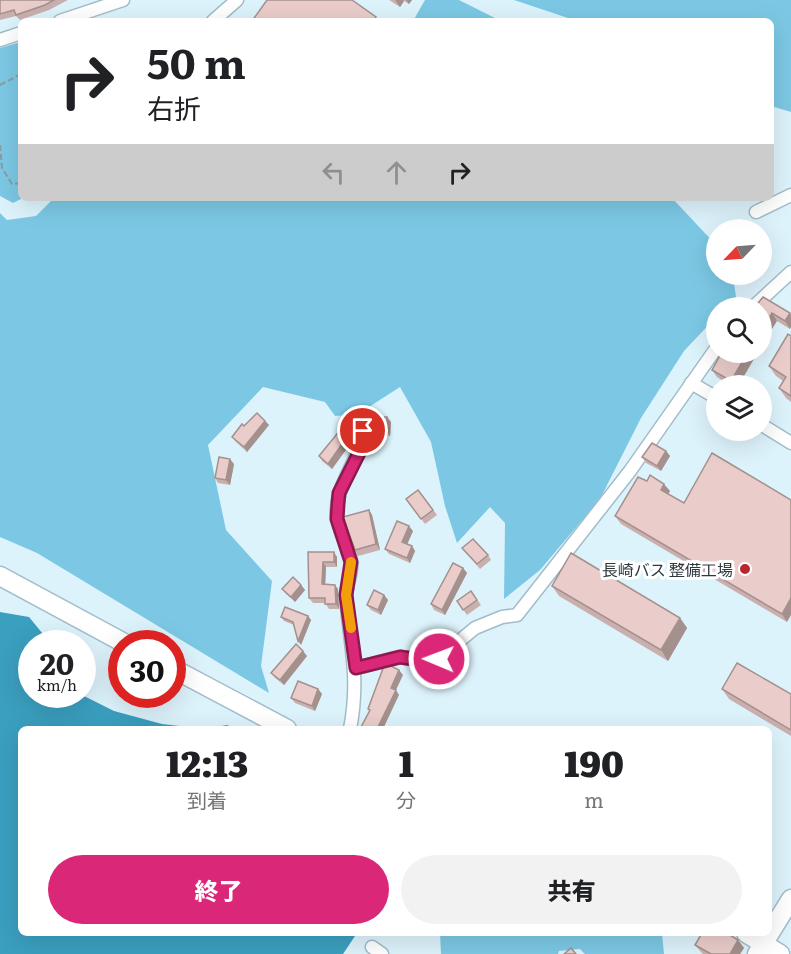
<!DOCTYPE html>
<html lang="ja">
<meta charset="utf-8">
<style>
:root{--surface:#fff;--page:#f2f2f2;--text:#202124;--muted:#757577;--accent:#db2777}
body{margin:0;font-family:Literata,"Noto Sans JP",serif;background:var(--page);color:var(--text);height:100vh;display:flex;flex-direction:column;font-size:22px;white-space:nowrap}
*{box-sizing:border-box;margin:0}
p{font-size:20px;color:var(--muted)}
.icon{flex:none;width:33px;height:33px;fill:none;stroke:currentColor;stroke-width:2;stroke-linecap:round;stroke-linejoin:round}
.map{position:relative;flex:1;overflow:hidden}
.panel{position:absolute;left:18px;top:726px;width:754px;height:210px;display:flex;flex-direction:column;background:var(--surface);border-radius:9px;box-shadow:0 6px 24px #0002}
.panel>*{flex:none}
.guide{position:absolute;left:18px;top:18px;width:756px;height:183px;border-radius:9px;box-shadow:0 6px 24px #0002;background:#fff;color:var(--text);overflow:hidden}
.needle{width:39px;rotate:245deg}
.fabs{position:absolute;left:706px;top:219px;display:grid;gap:12px}
.fabs a{display:grid;place-items:center;width:66px;height:66px;border-radius:50%;background:var(--surface);box-shadow:0 6px 24px #0002;font-size:30px}
.speed{position:absolute;left:18px;top:630px;display:flex;gap:12px;font-size:30px;font-weight:700;text-align:center}
.speed>*{display:grid;place-content:center;width:78px;height:78px;border-radius:50%;background:var(--surface);box-shadow:0 6px 24px #0002;line-height:1}
.speed small{font-size:15px;font-weight:400}
.speed .limit{border:9px solid #d22;background:#fff;color:#111}
.pin{position:absolute;display:grid;place-items:center;width:51px;height:51px;color:#fff;margin:-26px;border:3px solid #fff;border-radius:50%;box-shadow:0 2px 6px #0007}
.me{position:absolute;width:66px;margin:-33px;rotate:271deg;stroke-linejoin:round;filter:drop-shadow(0 0 4px #0008)}
.turn{display:flex;align-items:center;gap:21px;height:126px;padding:0 30px;font-size:27px}
.turn .icon{width:78px;height:78px;stroke-width:2.5}
.turn b{display:block;font-size:42px;line-height:51px}
.lanes{display:flex;align-items:center;height:57px;padding:0 30px;background:#0003;justify-content:center;gap:30px;direction:ltr}
.lanes .off{opacity:.35}
.eta{display:flex;justify-content:space-evenly;align-items:center;height:102px;text-align:center}
.eta b{font-size:36px;font-weight:800;line-height:42px}
.button{display:flex;gap:12px;margin-top:auto;padding:12px 30px}
.button a{flex:1;height:69px;border-radius:36px;background:var(--accent);color:#fff;font-size:24px;font-weight:800;line-height:69px;text-align:center}
.button a+a{background:var(--page);color:var(--text)}
.map>svg:first-child{display:block}
.green{fill:#7cc8e4}
.water{fill:#3b9fbf}
.lines{fill:none;stroke-linecap:round;stroke-linejoin:round}
.street-casing{stroke:#a2bdc8;stroke-width:15}
.secondary-casing{stroke:#a2bdc8;stroke-width:21}
.path{stroke:#8a9ba2;stroke-width:2;stroke-dasharray:6 3;stroke-linecap:butt}
.street{stroke:#fff;stroke-width:12}
.secondary{stroke:#fff;stroke-width:18}
.wall{fill:#c9b0ae}
.shaded-wall{fill:#a4908d}
.building{fill:#eacdca;stroke:#a4908d;stroke-width:1.5}
.route-casing{stroke:#8e194d;stroke-width:15}
.route{stroke:#db2777;stroke-width:10}
.slow{stroke:#f59e0b;stroke-width:10}
.poi-dot{fill:#b7272c;stroke:#fff;stroke-width:2}
.labels{text-anchor:middle;dominant-baseline:central;stroke-width:6;stroke-linejoin:round;paint-order:stroke}
.poi-label{font-size:16px;fill:#2e393d;stroke:#fff;text-anchor:end}
</style>
<div class="map">
<svg width="791" height="954" viewBox="0 0 791 954">
<rect width="100%" height="100%" fill="#ddf3fc"/>
<!-- green -->
<g class="green">
<polygon points="425,0 459,0 501,21 413,21"/>
<polygon points="514,0 791,0 791,112 771,106 771,21 577,21"/>
<polygon points="21,42 21,198 23,198 13,203 0,196 0,48"/>
<polygon points="54,198 672,198 717,246 717,274 733,275 736,297 725,307 717,308 717,316 684,351 641,418 600,499 540,570 504,599 505,523 490,507 457,543 445,506 431,442 400,387 358,414 335,416 325,402 263,387 208,445 226,530 272,581 261,666 269,693 37,553 0,537 0,213 7,220 36,216"/>
<polygon points="440,933 662,933 664,954 585,954 580,949 559,951 558,954 441,954"/>
</g>
<!-- water -->
<polygon class="water" points="0,612 29,617 43,634 31,646 32,694 82,695 114,711 162,724 205,729 227,725 235,729 21,729 21,933 357,933 343,954 0,954"/>
<g class="lines">
<!-- street casing -->
<g class="street-casing">
<g id="street">
<polyline points="60,21 123,0"/>
<polyline points="213,21 237,0"/>
<polyline points="0,40 21,33"/>
<polyline points="756,212 791,195"/>
<polyline points="752,308 791,272"/>
<polyline points="691,383 717,398"/>
<polyline points="762,425 791,443"/>
<polyline points="356,668 400,657 434,662 475,628 502,617 517,615 630,471 717,347"/>
<path d="M350,729C360,678 350,646 346,597C346,585 353,573 351,561C349,546 339,532 337,517C334,485 359,463 363,431"/>
<polyline points="372,947 382,954"/>
</g>
</g>
<!-- secondary casing -->
<g class="secondary-casing">
<g id="secondary">
<polyline points="0,576 126,644"/>
<polyline points="172,668 287,729"/>
<polyline points="746,933 780,954"/>
<polyline points="757,954 791,899"/>
</g>
</g>
<!-- path -->
<g class="path">
<polyline points="0,85 21,74"/>
<polyline points="0,145 2,168 12,184 21,183"/>
</g>
<!-- street -->
<use href="#street" class="street"/>
<!-- secondary -->
<use href="#secondary" class="secondary"/>
</g>
<!-- wall -->
<g class="wall">
<polygon points="0,0 68,0 49,10 20,20 16,16 0,20"/>
<polygon points="389,0 412,0 409,4 404,1 400,7"/>
<polygon points="762,308 790,313 790,329 777,321"/>
<polygon points="791,336 791,402 786,398 779,388 783,381 776,376 769,366"/>
<polygon points="758,352 738,386 731,386 717,377 712,370"/>
<polygon points="387,417 391,422 390,436 375,435 371,430"/>
<polygon points="265,421 269,425 247,452 235,441 232,437"/>
<polygon points="357,426 353,440 332,469 322,461 319,456"/>
<polygon points="666,451 670,456 661,471 646,463 642,457"/>
<polygon points="712,453 787,622 621,524 615,516 647,481 670,491 668,494 684,503"/>
<polygon points="234,464 230,485 218,483 215,478"/>
<polygon points="418,490 437,515 425,524 406,499"/>
<polygon points="369,510 372,515 380,550 358,556 355,550"/>
<polygon points="413,531 407,544 412,546 415,551 410,563 389,554 385,549"/>
<polygon points="462,548 488,555 491,560 480,569"/>
<polygon points="308,552 337,557 337,567 326,567 325,584 338,589 339,609 329,609 325,603 313,603 309,598"/>
<polygon points="463,568 467,573 445,615 434,610 431,604"/>
<polygon points="301,585 305,590 295,602 286,594 282,589"/>
<polygon points="552,586 680,618 687,628 668,661 559,596"/>
<polygon points="471,591 481,605 467,615 457,601"/>
<polygon points="384,595 388,600 381,615 371,610 367,605"/>
<polygon points="308,616 311,620 301,645 294,625 284,621 281,617"/>
<polygon points="307,656 284,685 275,678 271,673"/>
<polygon points="318,689 322,694 315,711 295,703 291,698"/>
<polygon points="722,689 791,694 791,736 729,699"/>
<polygon points="738,940 744,948 740,954 703,954 701,952 695,945"/>
</g>
<!-- shaded-wall -->
<g class="shaded-wall">
<polygon points="395,0 403,0 404,1 400,7"/>
<polygon points="406,0 412,0 409,4"/>
<polygon points="772,313 777,321 762,345 762,329"/>
<polygon points="790,313 791,315 791,327 790,329 785,321"/>
<polygon points="748,352 758,352 738,386 734,386 731,381"/>
<polygon points="387,417 391,422 390,436 387,431"/>
<polygon points="265,421 269,425 247,452 244,447"/>
<polygon points="353,421 357,426 353,440 332,469 328,464"/>
<polygon points="666,451 670,456 661,471 657,466"/>
<polygon points="230,459 234,464 230,485 226,480"/>
<polygon points="664,484 670,491 666,498 661,490"/>
<polygon points="369,510 372,515 380,550 376,544"/>
<polygon points="409,526 413,531 406,547 402,542"/>
<polygon points="412,546 415,551 410,563 407,558"/>
<polygon points="334,552 337,557 337,567 334,562"/>
<polygon points="323,562 326,567 325,589 322,584"/>
<polygon points="463,568 467,573 445,615 442,610"/>
<polygon points="301,585 305,590 295,602 291,597"/>
<polygon points="335,585 338,589 339,609 336,604"/>
<polygon points="384,595 388,600 381,615 378,610"/>
<polygon points="791,598 791,615 787,622 782,614"/>
<polygon points="308,616 311,620 301,645 298,641"/>
<polygon points="680,618 687,628 668,661 661,650"/>
<polygon points="303,651 307,656 284,685 280,680"/>
<polygon points="399,670 403,675 396,690 399,695 383,729 377,729 391,688"/>
<polygon points="318,689 322,694 315,711 312,706"/>
<polygon points="738,940 744,948 740,954 730,954"/>
</g>
<!-- building -->
<g class="building">
<polygon points="0,0 54,0 45,5 16,15 14,10 0,14"/>
<polygon points="267,0 352,0 376,17 373,21 252,21"/>
<polygon points="763,297 790,313 785,321 772,313 762,329 762,308 754,308"/>
<polygon points="788,334 791,336 791,396 779,388 786,377 769,366"/>
<polygon points="722,352 748,352 731,381 712,370"/>
<polygon points="257,413 265,421 244,447 232,437 242,424 244,426"/>
<polygon points="372,417 387,417 387,431 371,430"/>
<polygon points="350,418 353,421 349,434 328,464 319,456"/>
<polygon points="652,443 666,451 657,466 642,457"/>
<polygon points="712,453 791,500 791,598 782,614 615,516 638,477 647,481 650,475 664,484 661,490 684,503"/>
<polygon points="219,457 230,459 226,480 215,478"/>
<polygon points="418,490 433,510 421,519 406,499"/>
<polygon points="369,510 376,544 355,550 343,517"/>
<polygon points="397,521 409,526 402,542 412,546 407,558 385,549"/>
<polygon points="473,539 488,555 477,564 462,548"/>
<polygon points="308,552 334,552 334,562 323,562 322,584 335,585 336,604 325,604 325,598 309,598"/>
<polygon points="571,553 680,618 661,650 552,586"/>
<polygon points="453,563 463,568 442,610 431,604"/>
<polygon points="293,577 301,585 291,597 282,589"/>
<polygon points="374,590 384,595 378,610 367,605"/>
<polygon points="471,591 477,600 463,610 457,601"/>
<polygon points="285,607 308,616 298,641 293,622 281,617"/>
<polygon points="296,644 303,651 280,680 271,673"/>
<polygon points="385,663 399,670 391,688 396,690 377,729 360,729 370,710 368,709"/>
<polygon points="737,663 791,694 791,730 722,689"/>
<polygon points="298,681 318,689 312,706 291,698"/>
<polygon points="702,933 727,933 738,940 730,954 711,954 695,945"/>
<polygon points="571,948 576,954 564,954"/>
</g>
<g class="lines">
<!-- route casing -->
<g class="route-casing">
<polyline id="route" points="363,431 361,449 339,493 338,504 337,519 351,562 346,595 356,668 400,657 434,662 439,659"/>
</g>
<!-- route -->
<use href="#route" class="route"/>
<!-- slow -->
<polyline class="slow" points="351,628 346,595 351,562"/>
</g>
<!-- markers -->
<circle class="poi-dot" cx="745" cy="569" r="6"/>
<g class="labels">
<!-- poi labels -->
<g class="poi-label">
<text x="733" y="569">長崎バス 整備工場</text>
</g>
</g>
</svg>
<div class="fabs">
<a><svg class="needle" viewBox="-14 -14 28 28"><path d="M0-13l5 13h-10z" fill="#e53935"/><path d="M0 13l5-13h-10z" fill="#757577"/></svg></a>
<a><svg class="icon" aria-label="search" viewBox="0 0 24 24"><circle cx="10" cy="10" r="6"/><path d="M15 15l6 6"/></svg></a>
<a><svg class="icon" aria-label="layers" viewBox="0 0 24 24"><path d="M12 4l9 5-9 5-9-5zM3 14l9 5 9-5"/></svg></a>
</div>
<div class="speed"><div>20<small>km/h</small></div><div class="limit">30</div></div>
<div class="pin" style="left:363px;top:431px;background:#d93025"><svg class="icon" aria-label="arrive" viewBox="0 0 24 24"><path d="M6 21V4h12l-3 4 3 4H6"/></svg></div>
<svg class="me" style="left:439px;top:659px" viewBox="-20 -20 40 40"><circle r="17" fill="#db2777" stroke="#fff" stroke-width="3"/><path d="M0-11L8 9 0 5-8 9z" fill="#fff"/></svg>
<div class="guide">
<div class="turn"><svg class="icon" aria-label="right" viewBox="0 0 24 24"><path d="M7 20v-9h11M14 6l5 5-5 5"/></svg><div><b>50 m</b>右折</div></div>
<div class="lanes"><svg class="icon off" aria-label="left" viewBox="0 0 24 24"><path d="M17 20v-9H6M10 6l-5 5 5 5"/></svg><svg class="icon off" aria-label="ahead" viewBox="0 0 24 24"><path d="M12 20V5M6 11l6-6 6 6"/></svg><svg class="icon" aria-label="right" viewBox="0 0 24 24"><path d="M7 20v-9h11M14 6l5 5-5 5"/></svg></div>
</div>
<section class="panel">
<div class="eta">
<div><b>12:13</b><p>到着</p></div>
<div><b>1</b><p>分</p></div>
<div><b>190</b><p>m</p></div>
</div>
<div class="button"><a>終了</a><a>共有</a></div>
</section>
</div>
